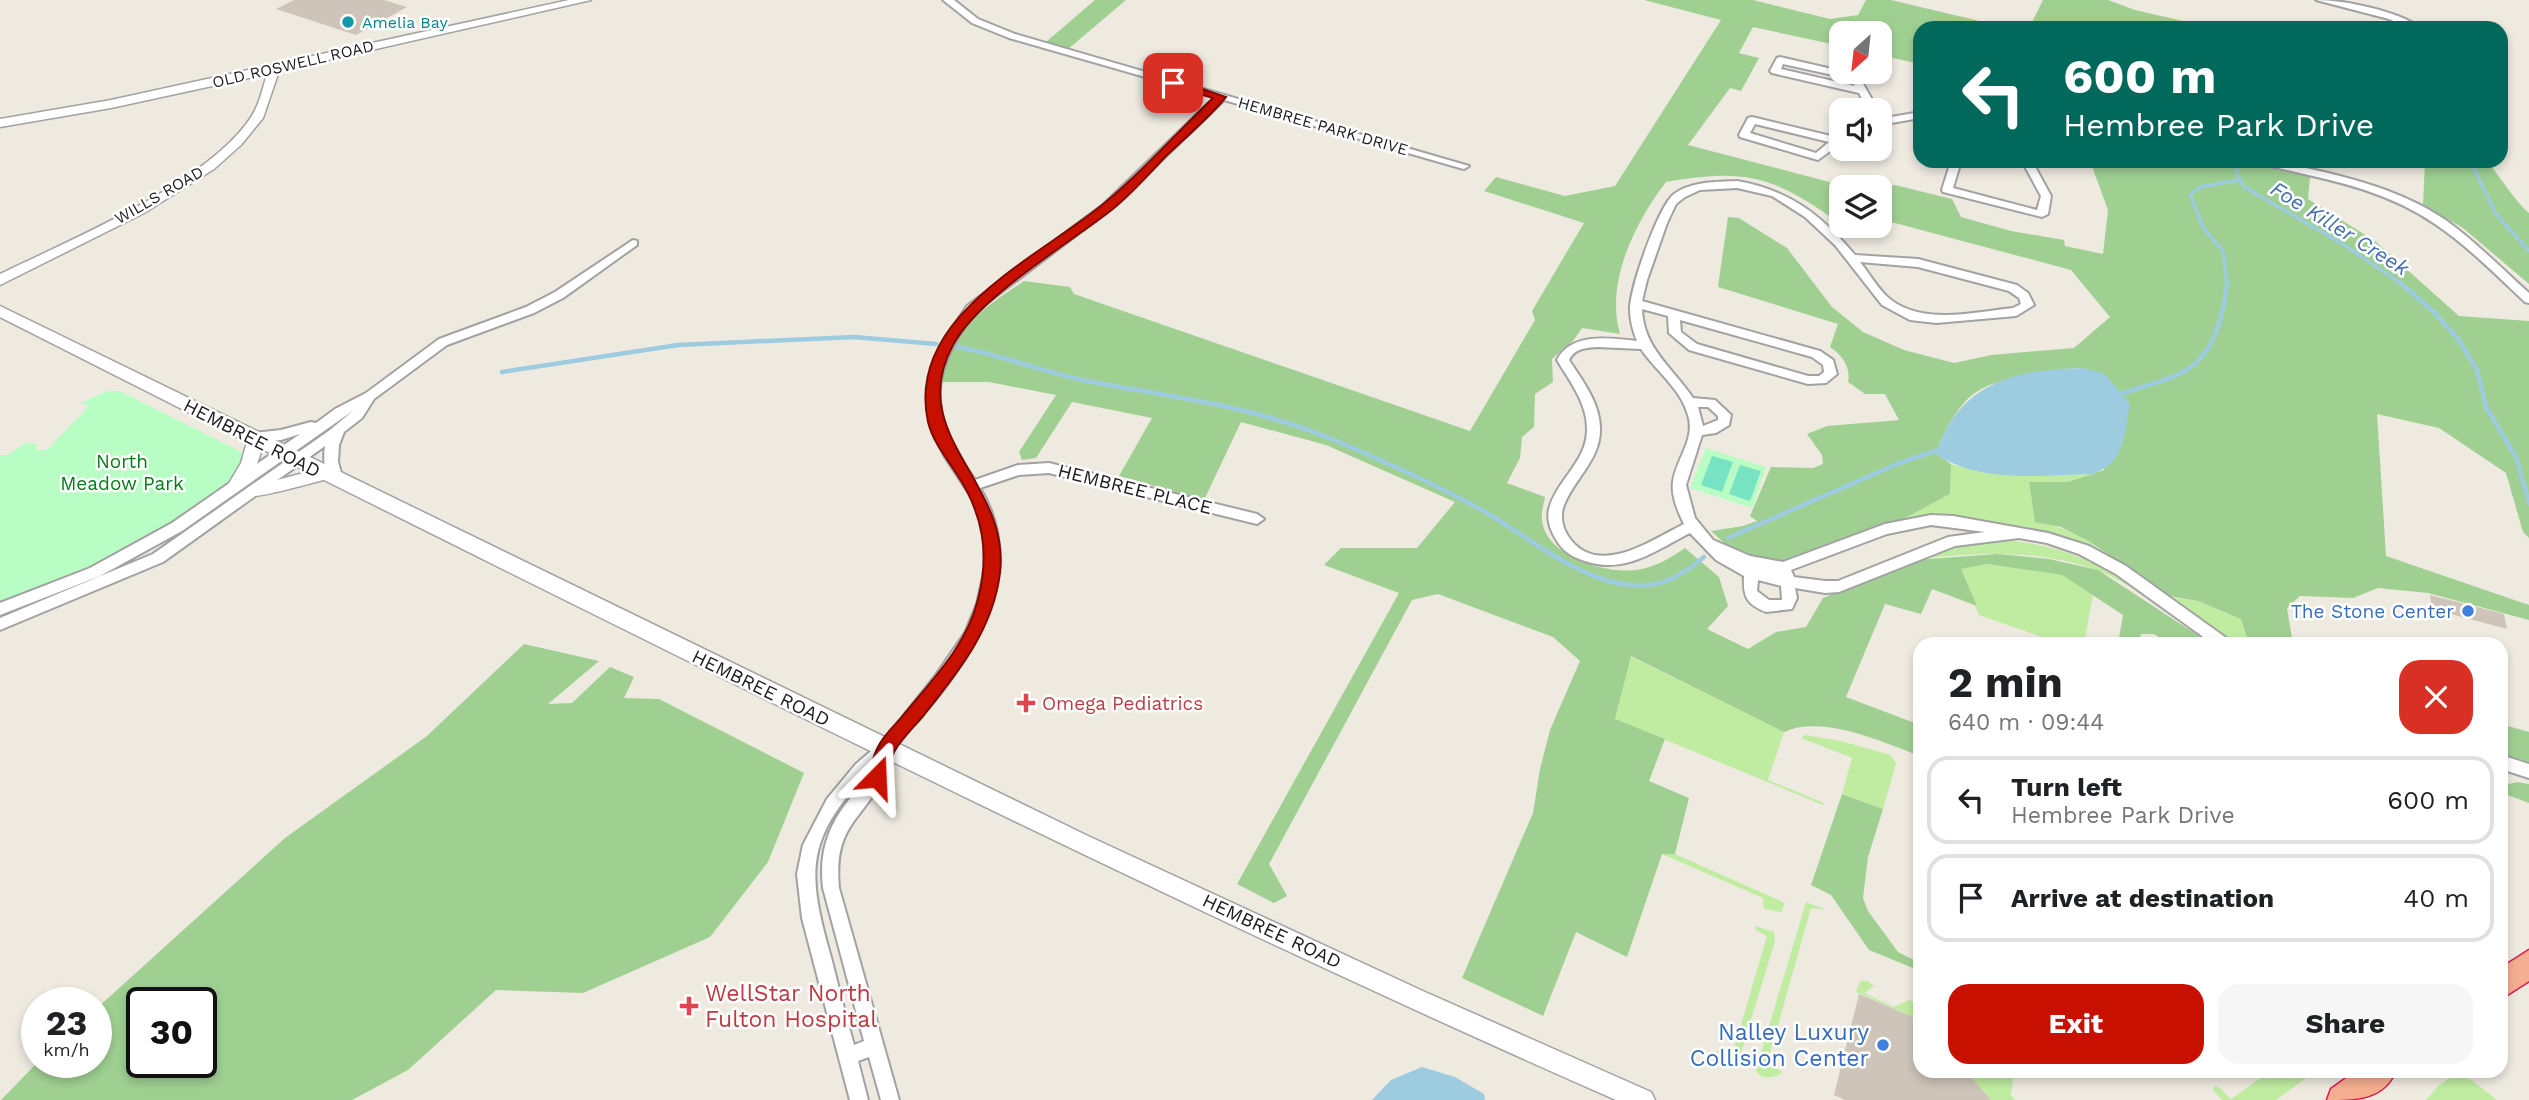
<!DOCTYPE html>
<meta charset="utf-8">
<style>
:root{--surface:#fff;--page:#f6f6f6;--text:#202124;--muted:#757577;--line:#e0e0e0;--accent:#c71000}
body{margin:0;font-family:"Work Sans",sans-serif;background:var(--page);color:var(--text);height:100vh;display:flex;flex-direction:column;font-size:26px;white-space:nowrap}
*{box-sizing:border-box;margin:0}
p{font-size:23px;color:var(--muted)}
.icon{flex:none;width:38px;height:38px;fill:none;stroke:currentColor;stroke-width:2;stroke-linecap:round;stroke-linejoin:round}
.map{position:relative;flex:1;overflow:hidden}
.drawer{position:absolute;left:1913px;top:637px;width:595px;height:441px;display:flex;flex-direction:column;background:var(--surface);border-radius:21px;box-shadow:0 4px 10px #0003}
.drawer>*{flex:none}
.top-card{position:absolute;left:1913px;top:21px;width:595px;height:147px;border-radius:21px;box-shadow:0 4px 10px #0003;background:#00695c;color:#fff;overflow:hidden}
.needle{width:46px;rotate:207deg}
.buttons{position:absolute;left:1829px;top:21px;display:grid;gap:14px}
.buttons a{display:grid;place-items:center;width:63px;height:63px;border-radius:14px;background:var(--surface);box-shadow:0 4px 10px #0003;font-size:35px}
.speed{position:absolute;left:21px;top:987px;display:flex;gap:14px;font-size:35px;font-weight:700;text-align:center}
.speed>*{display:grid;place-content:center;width:91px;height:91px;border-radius:50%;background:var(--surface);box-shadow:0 4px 10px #0003;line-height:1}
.speed small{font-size:18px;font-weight:400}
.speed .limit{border:4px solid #111;border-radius:10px;background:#fff;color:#111}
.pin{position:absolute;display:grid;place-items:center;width:60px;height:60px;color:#fff;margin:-30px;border-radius:14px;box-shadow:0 4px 10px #0006}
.me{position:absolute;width:77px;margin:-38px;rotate:21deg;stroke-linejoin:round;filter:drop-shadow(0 0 5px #0008)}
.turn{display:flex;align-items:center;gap:24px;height:147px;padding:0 35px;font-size:32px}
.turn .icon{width:91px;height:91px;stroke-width:2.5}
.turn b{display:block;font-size:49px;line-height:60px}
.round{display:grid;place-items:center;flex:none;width:74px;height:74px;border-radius:21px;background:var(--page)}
.overview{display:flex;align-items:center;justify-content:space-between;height:119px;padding:0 35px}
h1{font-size:42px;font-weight:700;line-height:52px}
.action{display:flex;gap:14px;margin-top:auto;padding:14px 35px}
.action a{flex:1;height:80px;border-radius:21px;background:var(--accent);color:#fff;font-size:28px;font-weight:700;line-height:80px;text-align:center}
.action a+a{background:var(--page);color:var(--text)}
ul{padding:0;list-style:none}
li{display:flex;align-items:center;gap:21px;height:88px;margin:0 14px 10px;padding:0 21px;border:4px solid var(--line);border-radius:21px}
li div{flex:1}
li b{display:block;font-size:26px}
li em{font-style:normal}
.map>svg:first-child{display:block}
.grass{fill:#c0eca2}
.forest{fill:#9fd092;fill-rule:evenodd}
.park{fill:#b8fdc3}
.pitch{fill:#78e3c2}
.water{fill:#9dcbdf}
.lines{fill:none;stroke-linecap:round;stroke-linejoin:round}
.stream-far1{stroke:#9dcbdf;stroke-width:3.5}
.stream{stroke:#9dcbdf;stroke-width:4.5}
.building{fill:#cec4b9}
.minor-casing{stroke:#a2a2a2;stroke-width:4}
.tertiary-casing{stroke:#a2a2a2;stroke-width:3}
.trunk-casing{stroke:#e0184d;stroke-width:3}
.minor{fill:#fff;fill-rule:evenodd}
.tertiary{fill:#fff;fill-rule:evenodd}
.trunk{fill:#f5ae90;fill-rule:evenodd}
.route{fill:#c71000;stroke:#810a00;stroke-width:2}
.culture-dot{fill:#0f9aa8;stroke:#fff;stroke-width:2.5}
.shop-dot{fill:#3f7fe0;stroke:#fff;stroke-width:2.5}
.health-dot{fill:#e0444e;stroke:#fff;stroke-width:2.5}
.labels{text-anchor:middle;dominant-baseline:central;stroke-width:5;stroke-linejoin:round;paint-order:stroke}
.far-culture-label{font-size:16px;fill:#0d838f;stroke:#fff;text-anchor:start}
.far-street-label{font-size:16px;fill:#1b1b1b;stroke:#fff}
.street-label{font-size:19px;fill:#1b1b1b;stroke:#fff}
.park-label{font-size:19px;fill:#047e18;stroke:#fff}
.shop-label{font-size:19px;fill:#366cbe;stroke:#fff;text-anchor:end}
.health-label{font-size:19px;fill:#be3a42;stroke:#fff;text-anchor:start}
.water-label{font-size:21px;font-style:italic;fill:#4371b0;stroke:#fff}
.near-health-label{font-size:23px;fill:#be3a42;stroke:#fff;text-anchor:start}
.near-shop-label{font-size:23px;fill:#366cbe;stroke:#fff;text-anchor:end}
</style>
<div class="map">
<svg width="2529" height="1100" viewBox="0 0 2529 1100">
<rect width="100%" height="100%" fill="#eeeae0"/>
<!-- grass -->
<g class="grass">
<path d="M1951,464C1996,479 2045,475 2092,474L2068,482H2029L2035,521C2063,527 2084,536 2106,554C2034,521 1973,523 1896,523L1950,494Z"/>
<path d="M1990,539C2076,544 2113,570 2179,621C2155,605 2123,579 2096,570C2039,549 1973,552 1914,560L1959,544Z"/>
<polygon points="1987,564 2062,575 2093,595 2084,644 2062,644 1979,615 1960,569"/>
<polygon points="2168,597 2198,601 2241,619 2249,644 2234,644"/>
<polygon points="1630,656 1784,732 1768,780 1824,803 1823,805 1615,719"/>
<polygon points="1805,735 1841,741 1891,755 1896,764 1883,809 1842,794 1852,758 1801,738"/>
<polygon points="1662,854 1675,854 1785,903 1781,912 1764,909 1763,898"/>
<path d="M1806,902L1826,910L1811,908L1767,1064L1783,1072C1775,1078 1761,1081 1756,1070Z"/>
<polygon points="1755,926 1774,932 1775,941 1739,1059 1730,1063 1716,1053 1718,1050 1732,1055 1767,936 1756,930"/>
<polygon points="1860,981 1868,981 1874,986 1864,993 1894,1007 1909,1000 1920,1004 1918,1019 1856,992"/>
<polygon points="1972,1071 2014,1071 2011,1095 2015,1100 1991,1100 1971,1077"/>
<polygon points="2271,1071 2316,1071 2276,1100 2222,1100 2213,1090 2214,1086 2219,1087 2231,1099"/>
<polygon points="2456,1074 2473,1081 2497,1100 2426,1100 2438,1086"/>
</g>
<!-- forest -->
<g class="forest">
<polygon points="1095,0 1126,0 1068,49 1046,42"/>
<path d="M1644,0H1753L1830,19L1858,15L1866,0H1891L2009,28H1920V64L1880,55V33H1841V46L1753,27L1739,53L1759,58L1741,91L1730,88L1688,145L1849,187H1841V218H1832C1770,174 1741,169 1666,182C1635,222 1605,283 1620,334L1582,328L1573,341L1552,359L1553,382L1535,394L1534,427L1522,437L1520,458L1507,483L1545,497C1544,503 1541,512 1542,519C1544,555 1604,574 1635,570C1654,568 1669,559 1685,548L1719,577L1728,606L1707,629L1748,649L1776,632L1806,627L1823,598L1914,560L1998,554L2049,559L2098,570L2211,644H2170L2154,634H2141L2139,644H2118L2123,615L2062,575L1987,564L1961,569L1977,606L1932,589L1921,614L1885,604L1846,697L1920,725V756C1884,742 1821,714 1784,732L1631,656L1615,719L1665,739L1649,781L1689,798L1675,854H1662L1627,957L1576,932L1543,1016L1462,978L1533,813L1540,769L1550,730L1580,661L1553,637L1438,594L1412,600L1269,864L1287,896L1274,903L1237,884L1399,593L1324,565L1341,548H1417L1455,502L1326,445L1241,422L1204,500L1119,476L1152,418L1072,402L1036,458L1022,460L1019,452L1056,395L989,382H942C955,326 978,312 1024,281L1070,287L1074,294L1470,431L1535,320L1532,311L1584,223L1484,191L1496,177L1565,196L1615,186L1721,20Z"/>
<polygon points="2043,0 2108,0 2135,10 2214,28 2029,28"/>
<path d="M2090,161H2237L2310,177L2308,199L2375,241L2459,316L2529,321V538L2523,532L2506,473L2439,428L2377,414L2386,556L2529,605V620L2428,593L2378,588L2353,598L2300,596L2287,608L2293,644H2249L2241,619L2198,601L2168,596L2090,542L2061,527L2035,522L2029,482H2068L2104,470L2084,368C2055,368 2003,376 1978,391C1959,402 1943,433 1936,453L1951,464L1950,494L1896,523L1777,564L1735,553L1711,531L1743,526L1757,521L1750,516L1771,467L1813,468L1823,464L1822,455L1807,434L1827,426L1899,420L1885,394H1865L1848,382C1851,367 1842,355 1830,347L1838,324L1718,287L1728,217L1739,218L1787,248L1832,307L1863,332L1904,350L1954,363L1991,355L2074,348L2110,317L2071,270L1880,219V188L1895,185L1952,199L1961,217L2011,231L2064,240L2065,246L2103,254L2108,210Z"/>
<path d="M2425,161H2487C2499,175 2517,204 2529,213V284L2463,228L2423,205Z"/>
<path d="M524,644L599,661L548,704L572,703L610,667L634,677L624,698L659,699L804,773L768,862L710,937L583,993L496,990L408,1070L352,1100H1L38,1062H96V1009L285,838L427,736ZM142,1003H201V1062H142Z"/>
<polygon points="2501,724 2529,732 2529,762 2501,755"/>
<polygon points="2517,782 2529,784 2529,803 2505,794 2504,804 2501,803 2501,786"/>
<polygon points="1842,794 1883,809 1868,857 1863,898 1868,911 1898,952 1920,963 1920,971 1869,950 1831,895 1811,885"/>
</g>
<!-- park -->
<g class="park">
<polygon points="107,391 120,391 240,451 245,458 237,477 140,543 92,568 0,605 0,455 8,455 25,443 37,444 36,450 47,450 89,406 81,403"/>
<polygon points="1706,448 1766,467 1752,508 1690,488"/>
</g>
<!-- pitch -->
<g class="pitch">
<polygon points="1712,456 1733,462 1722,492 1701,485"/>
<polygon points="1740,465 1761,471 1750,501 1729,494"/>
</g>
<!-- water -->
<g class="water">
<path d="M2084,368L2105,374L2130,404C2124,434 2126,463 2092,474C2042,475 1980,484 1936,454C1959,382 2016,369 2084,368Z"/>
<polygon points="1422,1067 1455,1077 1484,1094 1485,1100 1372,1100 1391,1080"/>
</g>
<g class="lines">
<!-- stream-far1 -->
<g class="stream-far1">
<polyline points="2238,161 2236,172 2244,187 2341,243 2402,284"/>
<polyline points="2470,161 2496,214 2529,251"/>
<polyline points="2227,284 2223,251 2204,229 2190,195 2200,187 2238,180"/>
</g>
<!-- stream -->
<g class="stream">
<polyline points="2399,282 2434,312 2458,339 2477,370 2486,407 2516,457 2529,503"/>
<path d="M954,346C999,354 1042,372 1087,381C1171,397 1255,406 1334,440C1386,462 1438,485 1487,513C1530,538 1568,572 1617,583C1653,591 1677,580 1704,557"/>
<polyline points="502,372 678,345 854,337 936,344"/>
<path d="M2120,394C2140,387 2164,382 2183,372C2214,356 2224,314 2227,282"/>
<polyline points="1728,538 1897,464 1941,449"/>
</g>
</g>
<!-- building -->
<g class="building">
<polygon points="294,0 384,0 407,7 356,35 276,9"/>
<polygon points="2430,595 2504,614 2507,629 2432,609"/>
<polygon points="1859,994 1920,1020 1920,1071 1972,1071 1971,1077 1991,1100 1845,1100 1834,1095"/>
</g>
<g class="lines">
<!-- minor casing -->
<g class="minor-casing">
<g id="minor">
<path d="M943,0H954L978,19L1015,34L1469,166L1464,169L1460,168L1224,100L1112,208L975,312C927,377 929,415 975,480L1018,465L1049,463L1257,514L1264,519L1257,524L1049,473L1019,475L980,488C1025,563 984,639 936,699C924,714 901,737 892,753C887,762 888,774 882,783C854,825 834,832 839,888L899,1100H881L869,1057L858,1061L868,1100H850L802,918L797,874L803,845L827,799L856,764L885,739L936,675L965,633L977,604L985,568L984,531L972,498L945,457L934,435L929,416L927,397L934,361L942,343L967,306L1104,204L1215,97L1009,38L972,23ZM871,770C866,782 856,792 848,801C827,828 819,854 823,888L864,1041L854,1045C846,1017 839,989 832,961C807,873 803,840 871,770Z"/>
<path d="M2316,0C2345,0 2398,11 2421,28H2408L2389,19Z"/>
<path d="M1780,57L1858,75L1878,110H1868L1859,93L1772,73L1770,71L1777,58ZM1783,64L1851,79L1855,86L1781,69Z"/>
<polygon points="1920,112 1920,118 1880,125 1880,119"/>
<path d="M1752,117L1835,137L1841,135V143L1818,160L1740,137L1739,135L1748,118ZM1755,124L1829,142L1816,153L1750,133Z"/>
<polygon points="1951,161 1961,161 1953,188 2037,210 2041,196 2022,161 2032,161 2051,196 2048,214 2042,217 1943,192 1942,190"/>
<path d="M2256,161C2279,161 2301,167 2324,172C2366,182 2408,195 2444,219C2474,240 2501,268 2529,293V303L2525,302C2496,275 2468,246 2435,224C2382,187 2318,178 2257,163Z"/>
<path d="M1737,181C1790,190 1821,215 1855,255L1918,259L2017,285L2028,293L2034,305L2016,316L1936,323L1910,320L1882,305L1835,245L1805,217L1772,196L1737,188L1700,190L1685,197L1676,204L1667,223L1647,280L1642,301L1820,351L1833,360L1837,374L1826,383L1808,384L1689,350L1669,333L1668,316L1642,309C1643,348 1673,368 1693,398L1715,400L1731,415L1729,425L1716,433L1702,435L1686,485L1695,518L1713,540L1750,556L1783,562L1885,524L1931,515L1953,516L2048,533L2089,546L2126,566L2229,640L2231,644H2213L2116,574L2079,554L2047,543L2019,538L1955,546L1839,592L1825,593L1795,588L1797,598L1792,609L1766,612C1746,604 1743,596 1744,576L1716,560L1690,533C1656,550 1625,575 1585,561C1575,558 1565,553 1559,544C1552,534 1546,521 1549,509C1557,479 1588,461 1587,428C1587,403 1569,380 1557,360C1571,332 1610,338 1637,341C1633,331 1630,320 1630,309C1630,288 1658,207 1674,194C1692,181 1716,182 1737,181ZM1860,262L1918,267L2009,291L2019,298L2021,304L2013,308C1974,312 1925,325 1891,300C1879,291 1870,274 1860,262ZM1680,320L1812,357L1823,365L1824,372L1819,376H1808L1697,344L1681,332ZM1597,347L1641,349C1656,371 1681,389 1688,415C1696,439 1676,459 1673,482C1671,496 1678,512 1684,524C1653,539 1597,580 1568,536C1562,527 1560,515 1564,505C1575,478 1601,459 1600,428C1600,403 1582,380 1569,360C1575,348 1586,348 1597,347ZM1698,407H1708L1718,416V420L1703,426ZM1931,525L1985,532L1948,537L1838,581H1825L1794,577L1791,570L1887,534ZM1758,580L1781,586L1782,600H1769L1757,591Z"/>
<path d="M633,240L637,241V245L563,298L534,313L447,345L374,399L362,418L344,432L339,445L338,462L343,480L341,483L336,485C324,479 323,459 325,446L163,562L0,630V618L153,554L330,430L354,410L182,531L100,576L0,615V603L90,568L172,523L300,434L281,440L250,442L245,440L243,437L245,434L281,430L311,422L316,423L335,409L366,393L439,339L526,307L555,292Z"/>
<polygon points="2501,755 2529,764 2529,778 2501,769"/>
</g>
</g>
<!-- tertiary casing -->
<g class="tertiary-casing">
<g id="tertiary">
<path d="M569,0H591L279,71L263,118L241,145L214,169L144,213L0,285V274C70,240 213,181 253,114C260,102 263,87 267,74L111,108L0,127V119L111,100Z"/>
<path d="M0,306L1088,836L1425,992L1651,1092L1655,1100H1616C1179,908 752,693 324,480C310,483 257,499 248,496L246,492L248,488L307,472L262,449L257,464L242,489H230L228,485L241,463L247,442L0,317Z"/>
</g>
</g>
<!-- trunk casing -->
<g class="trunk-casing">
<g id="trunk">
<polygon points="2529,950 2529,981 2501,999 2501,968"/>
<path d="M2356,1071H2396C2383,1100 2356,1100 2327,1100L2331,1089Z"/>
</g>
</g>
<!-- minor -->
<use href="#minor" class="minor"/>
<!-- tertiary -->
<use href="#tertiary" class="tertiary"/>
<!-- trunk -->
<use href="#trunk" class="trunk"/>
</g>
<!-- route -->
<path class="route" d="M1173,79L1226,97C1209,118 1186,137 1166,156C1148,175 1130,196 1109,212C1065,246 978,298 953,345C904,435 1011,482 1000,573C993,630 958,672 924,715C914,727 901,739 894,752C889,762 888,773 884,783H871L868,777C871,767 873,756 878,747C883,736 893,727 901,718C930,682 967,646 978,599C990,553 983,513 956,473C946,457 933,442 928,422C905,317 1036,259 1102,205C1142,173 1176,133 1213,98L1169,85L1167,83Z"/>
<!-- markers -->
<circle class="culture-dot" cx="348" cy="22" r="7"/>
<g class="shop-dot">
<circle cx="2468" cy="611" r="7"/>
<circle cx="1883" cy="1045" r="7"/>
</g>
<g class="health-dot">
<path d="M1022.5 692.5h7v7h7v7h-7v7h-7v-7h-7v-7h7z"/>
<path d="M685.5 995.5h7v7h7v7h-7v7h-7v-7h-7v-7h7z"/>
</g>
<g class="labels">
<!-- far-culture labels -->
<g class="far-culture-label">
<text x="362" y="22">Amelia Bay</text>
</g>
<!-- far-street labels -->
<g class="far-street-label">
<text transform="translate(293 64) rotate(-13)">OLD ROSWELL ROAD</text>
<text transform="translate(1323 126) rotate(16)">HEMBREE PARK DRIVE</text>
<text transform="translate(159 195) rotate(-30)">WILLS ROAD</text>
</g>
<!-- street labels -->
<g class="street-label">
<text transform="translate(252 438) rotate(27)">HEMBREE ROAD</text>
<text transform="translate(1135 489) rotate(14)">HEMBREE PLACE</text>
<text transform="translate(761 688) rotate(26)">HEMBREE ROAD</text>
<text transform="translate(1272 931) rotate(25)">HEMBREE ROAD</text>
</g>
<!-- park labels -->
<g class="park-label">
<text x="122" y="461">North<tspan x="122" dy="22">Meadow Park</tspan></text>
</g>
<!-- shop labels -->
<g class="shop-label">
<text x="2454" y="611">The Stone Center</text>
</g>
<!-- health labels -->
<g class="health-label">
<text x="1042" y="703">Omega Pediatrics</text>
</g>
<!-- water labels -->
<g class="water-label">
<text transform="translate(2340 228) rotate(32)">Foe Killer Creek</text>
</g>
<!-- near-health labels -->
<g class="near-health-label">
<text x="705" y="993">WellStar North<tspan x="705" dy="26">Fulton Hospital</tspan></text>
</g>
<!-- near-shop labels -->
<g class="near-shop-label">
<text x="1869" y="1032">Nalley Luxury<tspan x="1869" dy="26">Collision Center</tspan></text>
</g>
</g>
</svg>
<div class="buttons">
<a><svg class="needle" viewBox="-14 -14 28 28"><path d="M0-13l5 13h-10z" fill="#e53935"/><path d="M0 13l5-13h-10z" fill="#757577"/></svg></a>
<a><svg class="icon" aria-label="sound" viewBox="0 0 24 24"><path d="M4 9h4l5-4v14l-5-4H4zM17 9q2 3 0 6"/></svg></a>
<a><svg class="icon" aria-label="layers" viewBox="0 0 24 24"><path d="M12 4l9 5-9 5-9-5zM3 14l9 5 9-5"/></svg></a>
</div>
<div class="speed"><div>23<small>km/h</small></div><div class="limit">30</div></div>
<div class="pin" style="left:1173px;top:83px;background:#d93025"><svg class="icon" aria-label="arrive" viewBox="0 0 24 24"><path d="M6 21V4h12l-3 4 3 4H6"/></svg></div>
<svg class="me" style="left:877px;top:777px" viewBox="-20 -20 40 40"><path d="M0-17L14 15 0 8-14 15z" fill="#c71000" stroke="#fff" stroke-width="4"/></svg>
<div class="top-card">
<div class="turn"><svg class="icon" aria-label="left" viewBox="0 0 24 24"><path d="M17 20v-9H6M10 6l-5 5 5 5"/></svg><div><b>600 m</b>Hembree Park Drive</div></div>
</div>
<section class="drawer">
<div class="overview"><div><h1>2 min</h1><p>640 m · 09:44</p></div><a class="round" style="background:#d93025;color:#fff"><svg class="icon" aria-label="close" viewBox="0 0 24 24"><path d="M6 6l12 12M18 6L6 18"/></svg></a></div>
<ul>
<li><svg class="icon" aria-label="left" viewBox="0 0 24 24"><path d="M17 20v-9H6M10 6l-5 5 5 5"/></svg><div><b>Turn left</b><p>Hembree Park Drive</p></div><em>600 m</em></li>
<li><svg class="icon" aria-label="arrive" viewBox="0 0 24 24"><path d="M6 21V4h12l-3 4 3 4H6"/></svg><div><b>Arrive at destination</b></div><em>40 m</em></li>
</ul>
<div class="action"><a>Exit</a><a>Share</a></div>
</section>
</div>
